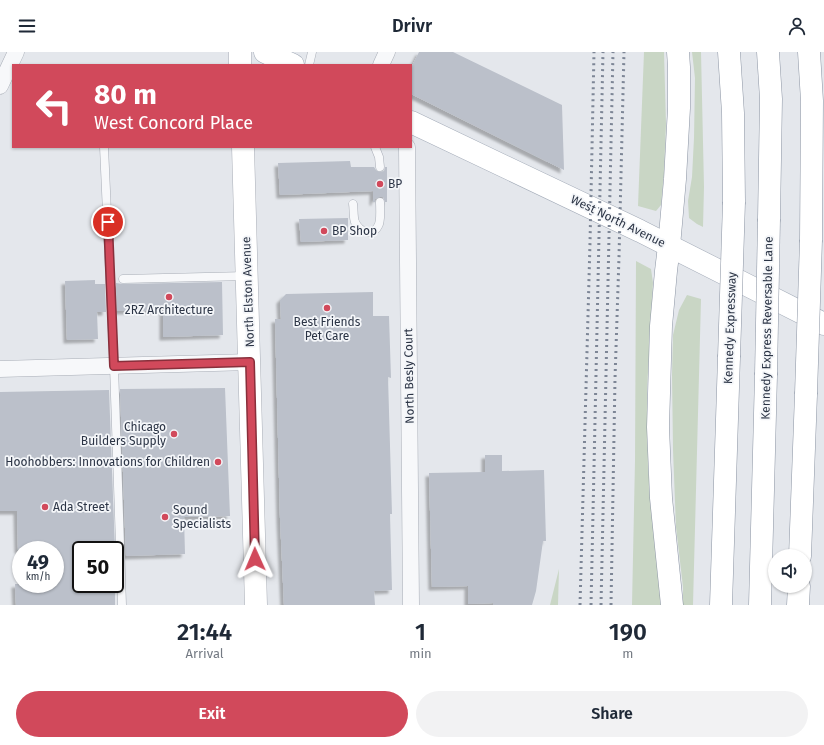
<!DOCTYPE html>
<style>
:root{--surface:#fff;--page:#f2f2f3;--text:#1f2937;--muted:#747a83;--accent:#d1495b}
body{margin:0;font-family:"Fira Sans",sans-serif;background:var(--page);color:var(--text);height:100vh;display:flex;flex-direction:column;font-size:15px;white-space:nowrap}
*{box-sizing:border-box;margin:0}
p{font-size:13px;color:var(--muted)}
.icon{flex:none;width:22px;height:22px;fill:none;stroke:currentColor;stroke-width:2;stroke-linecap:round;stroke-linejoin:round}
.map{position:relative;height:553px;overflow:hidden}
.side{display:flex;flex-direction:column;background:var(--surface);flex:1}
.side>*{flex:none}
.guide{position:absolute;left:12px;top:12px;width:400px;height:84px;border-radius:0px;box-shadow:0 1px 3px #0004;background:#d1495b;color:#fff;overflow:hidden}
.tools{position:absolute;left:768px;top:497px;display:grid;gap:8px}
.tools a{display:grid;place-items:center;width:44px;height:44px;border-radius:50%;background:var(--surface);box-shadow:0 1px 3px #0004;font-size:20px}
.speed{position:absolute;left:12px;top:489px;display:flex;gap:8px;font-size:20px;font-weight:700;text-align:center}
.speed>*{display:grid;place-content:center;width:52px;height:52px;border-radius:50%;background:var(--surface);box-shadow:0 1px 3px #0004;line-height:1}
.speed small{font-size:10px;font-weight:400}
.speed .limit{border:2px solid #111;border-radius:6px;background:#fff;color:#111}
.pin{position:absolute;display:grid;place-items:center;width:34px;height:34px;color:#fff;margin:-17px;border:2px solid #fff;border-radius:50%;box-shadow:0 1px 4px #0007}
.me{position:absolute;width:44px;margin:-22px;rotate:359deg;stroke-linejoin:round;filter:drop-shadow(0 0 3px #0008)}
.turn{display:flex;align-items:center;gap:14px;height:84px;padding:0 16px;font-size:18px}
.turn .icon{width:52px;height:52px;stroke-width:2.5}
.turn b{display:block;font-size:28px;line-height:34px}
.eta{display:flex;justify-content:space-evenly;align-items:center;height:68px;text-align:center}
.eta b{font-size:24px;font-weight:600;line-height:28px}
.primary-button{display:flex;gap:8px;margin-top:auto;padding:8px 16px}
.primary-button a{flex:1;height:46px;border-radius:24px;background:var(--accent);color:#fff;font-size:16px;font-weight:600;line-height:46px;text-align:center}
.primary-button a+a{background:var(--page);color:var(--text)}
header{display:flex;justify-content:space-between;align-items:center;height:52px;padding:0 16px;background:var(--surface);font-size:18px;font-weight:600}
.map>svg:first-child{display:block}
.green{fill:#c9d6c5}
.building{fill:#bbc0ca;filter:url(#shadow)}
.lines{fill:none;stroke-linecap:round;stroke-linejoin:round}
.lane-casing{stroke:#a9aeb7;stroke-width:9}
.street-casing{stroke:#a9aeb7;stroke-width:17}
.secondary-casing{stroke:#a9aeb7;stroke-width:23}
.primary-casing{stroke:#a3abb8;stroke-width:23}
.highway-casing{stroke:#8b94a3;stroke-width:23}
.lane{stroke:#f7f8fa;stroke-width:8}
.street{stroke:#f7f8fa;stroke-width:16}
.secondary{stroke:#fff;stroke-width:22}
.primary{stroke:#fff;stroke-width:22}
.highway{stroke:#fff;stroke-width:22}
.rail{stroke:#7d8696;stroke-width:3;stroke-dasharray:2 4;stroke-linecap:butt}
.highway-bridge-casing{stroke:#8b94a3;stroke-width:23;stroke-linecap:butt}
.highway-bridge{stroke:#fff;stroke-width:22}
.route-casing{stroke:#882f3b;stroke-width:10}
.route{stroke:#d1495b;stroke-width:7}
.poi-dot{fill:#d1495b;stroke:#f4f6f9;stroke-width:1.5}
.labels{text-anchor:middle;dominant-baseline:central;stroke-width:3.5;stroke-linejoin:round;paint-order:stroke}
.poi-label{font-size:12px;fill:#2b3445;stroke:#f4f6f9;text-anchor:start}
.street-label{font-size:12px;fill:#2b3445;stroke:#f4f6f9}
</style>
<header><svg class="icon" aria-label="menu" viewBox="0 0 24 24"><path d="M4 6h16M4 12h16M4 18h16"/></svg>Drivr<svg class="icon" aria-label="person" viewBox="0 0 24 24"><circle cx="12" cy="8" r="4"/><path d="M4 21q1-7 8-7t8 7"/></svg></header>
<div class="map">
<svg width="824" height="553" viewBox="0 0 824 553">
<defs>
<filter id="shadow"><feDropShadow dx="-3.5" dy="3.5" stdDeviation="1" flood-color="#0004"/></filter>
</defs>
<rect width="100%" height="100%" fill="#e4e7ec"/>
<!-- green -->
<g class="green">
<polygon points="644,0 664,0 666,72 664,121 661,153 656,159 638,154"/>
<polygon points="692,0 701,0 704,135 703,175 697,172 689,166 688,149 692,125 694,86 695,26"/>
<polygon points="636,209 651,217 653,231 647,338 648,415 661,553 632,553 635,409"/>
<polygon points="687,243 701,247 693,553 683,553 683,535 676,475 673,398 672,323 673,283 679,258"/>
<polygon points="559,517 558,553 550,553"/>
</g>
<!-- building -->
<g class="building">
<polygon points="419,0 453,0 562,53 564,118 411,42 411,16"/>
<polygon points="350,109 351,115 374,115 376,118 380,120 384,119 385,115 387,115 387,150 385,150 383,145 380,145 375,147 375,150 373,150 373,139 280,143 278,111"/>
<polygon points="348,166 348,188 301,190 299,167"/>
<polygon points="95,228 95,232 105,232 106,260 97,260 98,287 67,288 65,229"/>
<polygon points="222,230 223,283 163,285 163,258 117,259 116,231 123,232"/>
<polygon points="373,240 373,264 389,264 391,326 388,325 392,462 390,462 392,538 374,539 375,553 284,553 280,466 275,267 281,267 280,248 286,242"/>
<polygon points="225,336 230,464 184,465 185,502 126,504 120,337"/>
<polygon points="109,338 115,498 81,498 81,532 115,532 115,553 16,553 15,532 55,532 55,498 18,498 17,459 0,459 0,340"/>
<polygon points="485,403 502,403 502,419 544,418 546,489 543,489 536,539 532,553 493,553 493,551 468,552 468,534 432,535 429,421 485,420"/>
</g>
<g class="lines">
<!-- lane casing -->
<g class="lane-casing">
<g id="lane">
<polyline points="309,13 312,0"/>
<polyline points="104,95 114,314 122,553"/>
<polyline points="375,95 379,105 380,115"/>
<path d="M353,152C354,157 353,165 355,170C360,181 374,185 379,172C381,166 380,156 380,150"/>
<polyline points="123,227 246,224"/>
</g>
</g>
<!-- street casing -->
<g class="street-casing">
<g id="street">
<polyline points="381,13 387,0"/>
<polyline points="0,34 16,0"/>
<polyline points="407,95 411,553"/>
<polyline points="0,317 250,310"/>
</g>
</g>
<!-- secondary casing -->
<g class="secondary-casing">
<g id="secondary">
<polyline points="240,0 240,13"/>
<polyline points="243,95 256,553"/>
</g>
</g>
<!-- primary casing -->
<g class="primary-casing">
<g id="primary">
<polyline points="265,0 293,13"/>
<polyline points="411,70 640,179 824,272"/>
</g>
</g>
<!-- highway casing -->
<g class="highway-casing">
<g id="highway">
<polyline points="729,0 733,61 734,150"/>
<polyline points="768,0 771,47 769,167"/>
<polyline points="809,0 812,49 811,188"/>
<polyline points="800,504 806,342"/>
<polyline points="672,553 661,446 658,375 661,274 666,219 669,194 675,127 679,56 679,15 678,0"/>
<polyline points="721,553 729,305"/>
<polyline points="760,553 766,323"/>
<polyline points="798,553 799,534"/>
</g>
</g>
<!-- lane -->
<use href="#lane" class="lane"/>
<!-- street -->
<use href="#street" class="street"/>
<!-- secondary -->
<use href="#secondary" class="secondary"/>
<!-- primary -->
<use href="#primary" class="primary"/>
<!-- highway -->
<use href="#highway" class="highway"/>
<!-- rail -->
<g class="rail">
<polyline points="580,553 590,191 594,0"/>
<polyline points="591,553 603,0"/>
<polyline points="601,553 613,0"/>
<polyline points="611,553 615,327 619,205 624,0"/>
</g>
<!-- highway-bridge casing -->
<g class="highway-bridge-casing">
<g id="highway-bridge">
<polyline points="729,305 734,150"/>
<polyline points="766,323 769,167"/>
<polyline points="806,342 811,188"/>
</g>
</g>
<!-- highway-bridge -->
<use href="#highway-bridge" class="highway-bridge"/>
</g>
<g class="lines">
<!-- route casing -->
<g class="route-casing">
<polyline id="route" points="108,170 114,314 250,310 255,507"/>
</g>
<!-- route -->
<use href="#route" class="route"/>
</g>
<!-- markers -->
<g class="poi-dot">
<circle cx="380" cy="132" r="4"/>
<circle cx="324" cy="179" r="4"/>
<circle cx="169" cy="245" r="4"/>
<circle cx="327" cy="256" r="4"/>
<circle cx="174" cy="382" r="4"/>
<circle cx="218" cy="410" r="4"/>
<circle cx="45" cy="455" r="4"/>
<circle cx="165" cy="465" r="4"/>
</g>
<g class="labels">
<!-- poi labels -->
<g class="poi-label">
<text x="388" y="132">BP</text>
<text x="332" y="179">BP Shop</text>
<text x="169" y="258" text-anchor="middle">2RZ Architecture</text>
<text x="327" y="270" text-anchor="middle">Best Friends<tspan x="327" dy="14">Pet Care</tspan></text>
<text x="166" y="375" text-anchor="end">Chicago<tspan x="166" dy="14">Builders Supply</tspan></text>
<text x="210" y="410" text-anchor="end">Hoohobbers: Innovations for Children</text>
<text x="53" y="455">Ada Street</text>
<text x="173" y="458">Sound<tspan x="173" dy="14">Specialists</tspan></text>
</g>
<!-- street labels -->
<g class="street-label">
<text transform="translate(618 169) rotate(26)">West North Avenue</text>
<text transform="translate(248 240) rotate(-92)">North Elston Avenue</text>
<text transform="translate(730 276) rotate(-88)">Kennedy Expressway</text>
<text transform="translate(767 276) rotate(-89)">Kennedy Express Reversable Lane</text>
<text transform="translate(409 324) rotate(-91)">North Besly Court</text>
</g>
</g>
</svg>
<div class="tools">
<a><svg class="icon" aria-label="sound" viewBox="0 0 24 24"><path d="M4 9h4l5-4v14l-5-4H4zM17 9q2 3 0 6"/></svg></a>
</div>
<div class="speed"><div>49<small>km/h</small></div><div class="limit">50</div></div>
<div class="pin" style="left:108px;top:170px;background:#d93025"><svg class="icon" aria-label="arrive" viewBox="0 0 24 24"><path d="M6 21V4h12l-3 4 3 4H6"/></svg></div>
<svg class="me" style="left:255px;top:507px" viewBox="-20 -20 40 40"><path d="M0-17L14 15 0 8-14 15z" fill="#d1495b" stroke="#fff" stroke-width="4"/></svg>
<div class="guide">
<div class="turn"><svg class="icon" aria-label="left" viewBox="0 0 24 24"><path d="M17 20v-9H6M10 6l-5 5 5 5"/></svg><div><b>80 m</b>West Concord Place</div></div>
</div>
</div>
<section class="side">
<div class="eta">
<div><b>21:44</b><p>Arrival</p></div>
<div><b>1</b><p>min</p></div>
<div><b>190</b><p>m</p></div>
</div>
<div class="primary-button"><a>Exit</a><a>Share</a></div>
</section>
